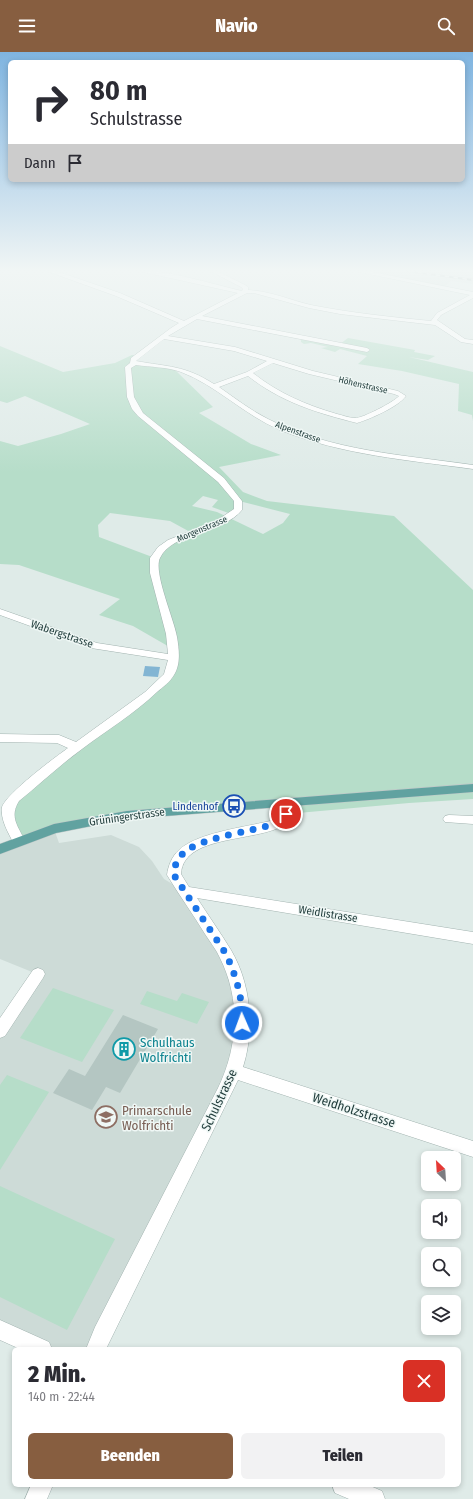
<!DOCTYPE html>
<html lang="de">
<meta charset="utf-8">
<style>
:root{--surface:#fff;--page:#f2f2f3;--text:#2b2b33;--muted:#7c7c81;--accent:#875e40}
body{margin:0;font-family:"Fira Sans Condensed",sans-serif;background:var(--page);color:var(--text);height:100vh;display:flex;flex-direction:column;font-size:15px;white-space:nowrap}
*{box-sizing:border-box;margin:0}
p{font-size:13px;color:var(--muted)}
.icon{flex:none;width:22px;height:22px;fill:none;stroke:currentColor;stroke-width:2;stroke-linecap:round;stroke-linejoin:round}
.map{position:relative;flex:1;overflow:hidden}
.side{position:absolute;left:12px;top:1295px;width:449px;height:140px;display:flex;flex-direction:column;background:var(--surface);border-radius:6px;box-shadow:0 2px 6px #0003}
.side>*{flex:none}
.hud{position:absolute;left:8px;top:8px;width:457px;height:122px;border-radius:6px;box-shadow:0 2px 6px #0003;background:#fff;color:var(--text);overflow:hidden}
.needle{width:26px;rotate:335deg}
.buttons{position:absolute;left:421px;top:1099px;display:grid;gap:8px}
.buttons a{display:grid;place-items:center;width:40px;height:40px;border-radius:6px;background:var(--surface);box-shadow:0 2px 6px #0003;font-size:20px}
.pin{position:absolute;display:grid;place-items:center;width:34px;height:34px;color:#fff;margin:-17px;border:2px solid #fff;border-radius:50%;box-shadow:0 1px 4px #0007}
.me{position:absolute;width:44px;margin:-22px;rotate:358deg;stroke-linejoin:round;filter:drop-shadow(0 0 3px #0008)}
.turn{display:flex;align-items:center;gap:14px;height:84px;padding:0 16px;font-size:18px}
.turn .icon{width:52px;height:52px;stroke-width:2.5}
.turn b{display:block;font-size:28px;line-height:34px}
.then{display:flex;align-items:center;height:38px;padding:0 16px;background:#0003;gap:8px;font-size:15px}
.round{display:grid;place-items:center;flex:none;width:42px;height:42px;border-radius:6px;background:var(--page)}
.head{display:flex;align-items:center;justify-content:space-between;height:68px;padding:0 16px}
h1{font-size:24px;font-weight:800;line-height:30px}
.cta{display:flex;gap:8px;margin-top:auto;padding:8px 16px}
.cta a{flex:1;height:46px;border-radius:6px;background:var(--accent);color:#fff;font-size:16px;font-weight:800;line-height:46px;text-align:center}
.cta a+a{background:var(--page);color:var(--text)}
header{display:flex;justify-content:space-between;align-items:center;height:52px;padding:0 16px;background:var(--accent);color:#fff;font-size:18px;font-weight:800}
.map>svg:first-child{display:block}
.built{fill:#cddbd7}
.green{fill:#b6ddc9;fill-rule:evenodd}
.water{fill:#83b5d3}
.building{fill:#b4c6c2}
.lines{fill:none;stroke-linecap:round;stroke-linejoin:round}
.minor-casing{stroke:#a2b3b0;stroke-width:1}
.major-casing{stroke:#c0c8c8;stroke-width:1}
.minor{fill:#fff;fill-rule:evenodd}
.major{fill:#61a2a0;fill-rule:evenodd}
.rail-casing{stroke:#597776;stroke-width:2}
.rail{stroke:#eff7f5;stroke-width:1.5;stroke-dasharray:4.5;stroke-linecap:butt}
.route{stroke:#1a73e8;stroke-width:7;stroke-dasharray:0 12.6}
.labels{text-anchor:middle;dominant-baseline:central;stroke-width:3;stroke-linejoin:round;paint-order:stroke}
.far-street-label{font-size:9px;fill:#1f3b3a;stroke:#eff7f5}
.street-label{font-size:11px;fill:#1f3b3a;stroke:#eff7f5}
.transit-label{font-size:11px;fill:#164399;stroke:#eff7f5;text-anchor:end}
.near-culture-label{font-size:13px;fill:#0d838f;stroke:#eff7f5;text-anchor:start}
.near-street-label{font-size:13px;fill:#1f3b3a;stroke:#eff7f5}
.near-education-label{font-size:13px;fill:#785e54;stroke:#eff7f5;text-anchor:start}
</style>
<header><svg class="icon" aria-label="menu" viewBox="0 0 24 24"><path d="M4 6h16M4 12h16M4 18h16"/></svg>Navio<svg class="icon" aria-label="search" viewBox="0 0 24 24"><circle cx="10" cy="10" r="6"/><path d="M15 15l6 6"/></svg></header>
<div class="map">
<svg width="473" height="1447" viewBox="0 0 473 1447">
<rect width="100%" height="100%" fill="#dfebe8"/>
<!-- built -->
<g class="built">
<polygon points="360,218 473,218 473,232 451,229 444,235"/>
<polygon points="54,777 59,791 111,783 139,795 152,809 164,827 184,839 226,902 242,963 240,996 99,1297 42,1297 0,1278 0,979 37,922 0,907 0,797"/>
</g>
<!-- green -->
<g class="green">
<polygon points="301,285 340,292 348,286 415,298 414,300 435,304 428,308 409,305 473,320 473,369 472,363 458,359 459,332 402,319 358,312 367,304 340,297 335,300 321,296 328,295 311,291 304,292 301,290"/>
<path d="M0,294L63,320L115,311L132,303L137,304L132,310L172,315L213,355L199,361L251,392L281,403L219,415L243,440L267,449L394,464L473,538V747L409,751L287,762L288,750L127,763L19,789L8,756L169,623L173,597L133,574L99,563L120,547L19,513L0,512V389L18,394L61,382L90,372L25,344L7,351L0,349ZM203,444L218,448L212,455L234,463L239,449L290,462L283,471L263,482L217,460L192,454ZM110,461L170,469L192,481L161,498L155,506L99,485L98,473Z"/>
<polygon points="53,936 114,958 82,1010 20,986"/>
<polygon points="147,939 177,949 182,941 209,950 197,972 140,952"/>
<polygon points="7,1023 49,1040 0,1118 0,1033"/>
<polygon points="0,1134 115,1187 67,1278 0,1245"/>
</g>
<!-- water -->
<polygon class="water" points="145,614 160,615 158,625 143,624"/>
<!-- building -->
<polygon class="building" points="123,963 158,977 120,1041 106,1035 92,1058 53,1041 69,1017 85,1024"/>
<g class="lines">
<!-- minor casing -->
<g class="minor-casing">
<g id="minor">
<path d="M44,218H53L120,241L184,269L238,241L134,218C170,218 207,231 242,239L243,237L241,235L208,218H215L245,233L248,235V238C270,239 290,248 311,253C351,261 391,265 431,269L437,261L470,243L350,218H362L473,240V246L441,263L437,268L465,287L473,288V292L461,290L435,273L340,262L309,256L254,241H247L202,264L367,296L370,298L367,300L197,267L168,284L235,295L313,319L398,339L406,344C398,355 370,367 357,371C317,361 281,350 248,324L219,335C235,346 250,358 268,367C331,399 404,403 473,413V417C408,408 342,403 280,378C244,363 216,333 181,320C167,315 151,315 136,313L131,316L134,345L143,361L224,426L242,449V458C224,481 172,480 160,506C153,520 174,567 177,585C179,597 181,612 174,623C170,630 163,635 157,640C134,662 107,678 82,697C60,713 40,732 19,749C9,765 18,774 25,789L24,792L19,794L14,792C9,782 0,768 2,755C7,741 54,706 68,696L57,691L0,690V682L59,683L76,690L145,640L164,622L168,608L91,596L0,563V557L97,591L168,602L166,582L150,521V506L158,495L168,488L216,469L234,457V449L218,430L138,364L132,357L127,345L125,315L130,311L131,306L171,276L179,271L116,244ZM164,287L234,299L267,309L247,320L214,332C184,313 169,315 136,309ZM273,311L309,322L394,342L399,344C394,350 361,367 355,366C349,366 342,363 337,362C306,353 278,341 253,321Z"/>
<path d="M288,746L292,747L294,750C293,755 293,763 290,768C270,792 183,779 181,822L189,835L473,880V892L197,846C208,863 220,880 231,898C251,932 255,977 243,1015L473,1089V1105L238,1028L106,1297H86L95,1275L218,1036C238,995 241,948 220,906C216,897 210,890 205,882C193,862 179,843 167,823C168,814 172,804 179,798C198,780 248,775 274,768L279,763L284,747Z"/>
<polygon points="449,763 473,764 473,772 445,770 443,767 445,764"/>
<polygon points="38,916 43,918 45,922 43,926 5,984 0,986 0,966 33,918"/>
<polygon points="0,1268 49,1290 52,1297 20,1297 0,1288"/>
<polygon points="31,1433 53,1433 47,1447 25,1447"/>
<polygon points="332,1433 368,1433 382,1439 385,1447 349,1447 335,1441"/>
</g>
</g>
<!-- major casing -->
<g class="major-casing">
<polygon id="major" points="473,732 473,740 127,767 56,781 0,802 0,792 54,772 127,759"/>
</g>
<!-- minor -->
<use href="#minor" class="minor"/>
<!-- major -->
<use href="#major" class="major"/>
<!-- rail casing -->
<g class="rail-casing">
<g id="rail">
<polyline points="400,218 473,228"/>
<polyline points="470,218 473,219"/>
</g>
</g>
<!-- rail -->
<use href="#rail" class="rail"/>
</g>
<!-- sky -->
<linearGradient id="sky" x2="0" y2="1"><stop stop-color="#7fb4e0"/><stop offset="0.52" stop-color="#f1f6f5"/><stop offset="1" stop-color="#f1f6f5" stop-opacity="0"/></linearGradient>
<rect width="473" height="421" fill="url(#sky)"/>
<g class="lines">
<!-- route -->
<path class="route" d="M242,971C243,946 236,924 226,902L174,823C174,813 178,805 186,799C204,785 254,779 278,771L285,765L286,762"/>
</g>
<!-- icons -->
<defs>
<g id="bus-ring" transform="scale(1.15)"><circle r="9.5" fill="#eff7f5" stroke="#1a4fb4" stroke-width="1.5"/><path d="M-5-6H5V4H4V6H2V4H-2V6H-4V4H-5ZM-3.5-4V0h7V-4ZM-3.5 1.2v1.5H-2V1.2ZM2 1.2v1.5H3.5V1.2Z" fill="#1a4fb4"/></g>
<g id="building-ring" transform="scale(1.15)"><circle r="9.5" fill="#eff7f5" stroke="#0f9aa8" stroke-width="1.5"/><path d="M-4-6H4V6H1V3H-1V6H-4ZM-2.5-4.3h1.7v1.8h-1.7ZM.8-4.3h1.7v1.8H.8ZM-2.5-1h1.7V.8h-1.7ZM.8-1h1.7V.8H.8Z" fill="#0f9aa8"/></g>
<g id="school-ring" transform="scale(1.15)"><circle r="9.5" fill="#eff7f5" stroke="#8d6e63" stroke-width="1.5"/><path d="M0-5L7-2L0 1L-7-2ZM-4 1L0 2.5L4 1V4Q0 6-4 4Z" fill="#8d6e63"/></g>
</defs>
<g fill-rule="evenodd">
<use href="#bus-ring" x="234" y="754"/>
<use href="#building-ring" x="124" y="997"/>
<use href="#school-ring" x="106" y="1065"/>
</g>
<g class="labels">
<!-- far-street labels -->
<g class="far-street-label">
<text transform="translate(363 333) rotate(13)">Höhenstrasse</text>
<text transform="translate(298 380) rotate(20)">Alpenstrasse</text>
<text transform="translate(202 477) rotate(-23)">Morgenstrasse</text>
</g>
<!-- street labels -->
<g class="street-label">
<text transform="translate(62 582) rotate(19)">Wabergstrasse</text>
<text transform="translate(127 765) rotate(-8)">Grüningerstrasse</text>
<text transform="translate(328 862) rotate(9)">Weidlistrasse</text>
</g>
<!-- transit labels -->
<g class="transit-label">
<text x="218" y="754">Lindenhof</text>
</g>
<!-- near-culture labels -->
<g class="near-culture-label">
<text x="140" y="990">Schulhaus<tspan x="140" dy="15">Wolfrichti</tspan></text>
</g>
<!-- near-street labels -->
<g class="near-street-label">
<text transform="translate(219 1048) rotate(-65)">Schulstrasse</text>
<text transform="translate(354 1058) rotate(18)">Weidholzstrasse</text>
</g>
<!-- near-education labels -->
<g class="near-education-label">
<text x="122" y="1058">Primarschule<tspan x="122" dy="15">Wolfrichti</tspan></text>
</g>
</g>
</svg>
<div class="buttons">
<a><svg class="needle" viewBox="-14 -14 28 28"><path d="M0-13l5 13h-10z" fill="#e53935"/><path d="M0 13l5-13h-10z" fill="#7c7c81"/></svg></a>
<a><svg class="icon" aria-label="sound" viewBox="0 0 24 24"><path d="M4 9h4l5-4v14l-5-4H4zM17 9q2 3 0 6"/></svg></a>
<a><svg class="icon" aria-label="search" viewBox="0 0 24 24"><circle cx="10" cy="10" r="6"/><path d="M15 15l6 6"/></svg></a>
<a><svg class="icon" aria-label="layers" viewBox="0 0 24 24"><path d="M12 4l9 5-9 5-9-5zM3 14l9 5 9-5"/></svg></a>
</div>
<div class="pin" style="left:286px;top:762px;background:#d93025"><svg class="icon" aria-label="arrive" viewBox="0 0 24 24"><path d="M6 21V4h12l-3 4 3 4H6"/></svg></div>
<svg class="me" style="left:242px;top:971px" viewBox="-20 -20 40 40"><circle r="17" fill="#1a73e8" stroke="#fff" stroke-width="3"/><path d="M0-11L8 9 0 5-8 9z" fill="#fff"/></svg>
<div class="hud">
<div class="turn"><svg class="icon" aria-label="right" viewBox="0 0 24 24"><path d="M7 20v-9h11M14 6l5 5-5 5"/></svg><div><b>80 m</b>Schulstrasse</div></div>
<div class="then">Dann<svg class="icon" aria-label="arrive" viewBox="0 0 24 24"><path d="M6 21V4h12l-3 4 3 4H6"/></svg></div>
</div>
<section class="side">
<div class="head"><div><h1>2 Min.</h1><p>140 m · 22:44</p></div><a class="round" style="background:#d93025;color:#fff"><svg class="icon" aria-label="close" viewBox="0 0 24 24"><path d="M6 6l12 12M18 6L6 18"/></svg></a></div>
<div class="cta"><a>Beenden</a><a>Teilen</a></div>
</section>
</div>
